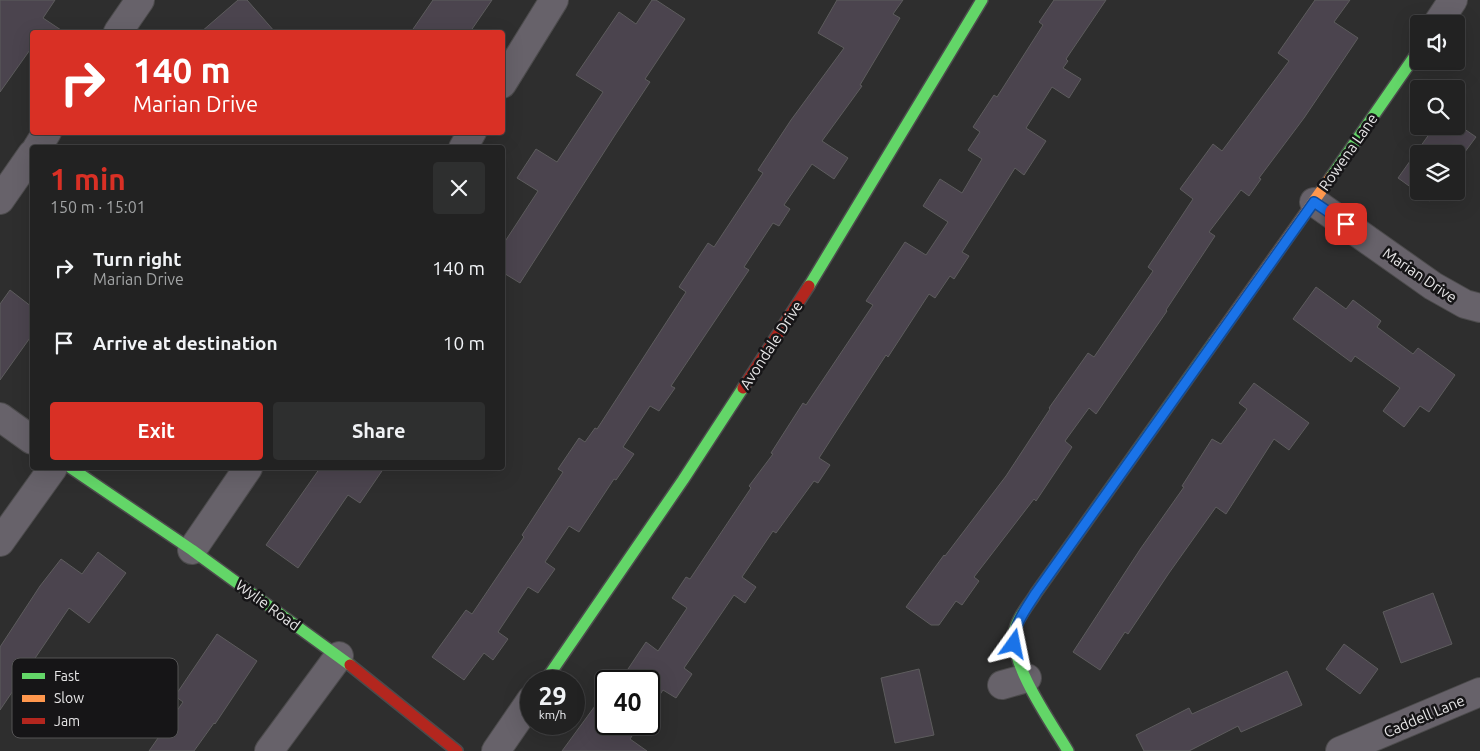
<!DOCTYPE html>
<meta charset="utf-8">
<style>
:root{--surface:#222;--page:#2e2f2f;--text:#f1f3f6;--muted:#a2a4a5;--line:#3f3f40;--accent:#d93025}
body{margin:0;font-family:Ubuntu,sans-serif;background:var(--page);color:var(--text);height:100vh;display:flex;flex-direction:column;font-size:19px;white-space:nowrap}
*{box-sizing:border-box;margin:0}
p{font-size:16px;color:var(--muted)}
.icon{flex:none;width:28px;height:28px;fill:none;stroke:currentColor;stroke-width:2;stroke-linecap:round;stroke-linejoin:round}
.map{position:relative;flex:1;overflow:hidden}
.side{position:absolute;left:30px;top:145px;width:475px;height:325px;display:flex;flex-direction:column;background:var(--surface);border-radius:5px;box-shadow:0 5px 20px #0002,0 0 0 1px var(--line)}
.side>*{flex:none}
.guide{position:absolute;left:30px;top:30px;width:475px;height:105px;border-radius:5px;box-shadow:0 5px 20px #0002,0 0 0 1px var(--line);background:#d93025;color:#fff;overflow:hidden}
.buttons{position:absolute;left:1410px;top:15px;display:grid;gap:10px}
.buttons a{display:grid;place-items:center;width:55px;height:55px;border-radius:5px;background:var(--surface);box-shadow:0 5px 20px #0002,0 0 0 1px var(--line);font-size:25px}
.speed{position:absolute;left:520px;top:670px;display:flex;gap:10px;font-size:25px;font-weight:700;text-align:center}
.speed>*{display:grid;place-content:center;width:65px;height:65px;border-radius:50%;background:var(--surface);box-shadow:0 5px 20px #0002,0 0 0 1px var(--line);line-height:1}
.speed small{font-size:12px;font-weight:400}
.speed .limit{border:2px solid #111;border-radius:8px;background:#fff;color:#111}
.pin{position:absolute;display:grid;place-items:center;width:42px;height:42px;color:#fff;margin:-21px;border-radius:10px;box-shadow:0 2px 8px #0006}
.me{position:absolute;width:55px;margin:-28px;rotate:12deg;stroke-linejoin:round;filter:drop-shadow(0 0 4px #0008)}
.turn{display:flex;align-items:center;gap:18px;height:105px;padding:0 20px;font-size:22px}
.turn .icon{width:65px;height:65px;stroke-width:2.5}
.turn b{display:block;font-size:35px;line-height:42px}
.round{display:grid;place-items:center;flex:none;width:52px;height:52px;border-radius:5px;background:var(--page)}
.head{display:flex;align-items:center;justify-content:space-between;height:85px;padding:0 20px}
h1{font-size:30px;font-weight:600;line-height:38px;color:var(--accent)}
.button{display:flex;gap:10px;margin-top:auto;padding:10px 20px}
.button a{flex:1;height:58px;border-radius:5px;background:var(--accent);color:#fff;font-size:20px;font-weight:600;line-height:58px;text-align:center}
.button a+a{background:var(--page);color:var(--text)}
ul{padding:0;list-style:none}
li{display:flex;align-items:center;gap:15px;height:75px;padding:0 20px}
li div{flex:1}
li b{display:block;font-size:19px}
li em{font-style:normal}
.map>svg:first-child{display:block}
.building{fill:#4b444e;stroke:#5d5c5d}
.lines{fill:none;stroke-linecap:round;stroke-linejoin:round}
.street-casing{stroke:#4c4b4c;stroke-width:30}
.fast-casing{stroke:#4c4b4c;stroke-width:14}
.slow-casing{stroke:#4c4b4c;stroke-width:14}
.jam-casing{stroke:#4c4b4c;stroke-width:14}
.street{stroke:#67626a;stroke-width:28}
.fast{stroke:#63d668;stroke-width:11}
.slow{stroke:#ff974d;stroke-width:11}
.jam{stroke:#b3261e;stroke-width:11}
.route-casing{stroke:#114b97;stroke-width:12}
.route{stroke:#1a73e8;stroke-width:9}
.labels{text-anchor:middle;dominant-baseline:central;stroke-width:5;stroke-linejoin:round;paint-order:stroke}
.street-label{font-size:15px;fill:#e7e6e7;stroke:#161517}
.key{fill:#161517;stroke:#555455;stroke-width:1}
.key-label{font-size:14px;fill:#e7e6e7}
</style>
<div class="map">
<svg width="1480" height="751" viewBox="0 0 1480 751">
<rect width="100%" height="100%" fill="#2e2e2e"/>
<!-- building -->
<g class="building">
<polygon points="0,0 55,0 43,18 64,32 32,32 32,47 0,92"/>
<polygon points="238,0 247,0 275,32 201,32"/>
<polygon points="433,0 492,0 470,32 411,32"/>
<polygon points="652,0 656,0 685,19 645,79 650,82 615,135 520,283 502,272 502,246 538,191 517,178 536,149 557,162 603,92 576,75 619,12 636,24"/>
<polygon points="837,0 903,0 893,14 900,18 860,85 862,86 822,141 848,158 834,179 812,164 784,205 790,209 779,226 773,223 744,267 749,270 671,386 675,388 659,411 650,406 623,447 634,454 616,480 614,479 579,532 569,526 545,562 555,569 538,593 528,587 498,632 508,639 493,660 484,653 464,680 432,657 466,610 472,614 524,537 522,535 563,472 558,469 579,438 585,442 595,428 597,429 686,292 679,287 708,243 714,247 763,173 758,170 791,120 844,48 818,33"/>
<polygon points="1054,0 1106,0 1066,59 1068,61 1063,68 1081,79 1069,98 1052,87 1026,128 1046,141 1024,175 1015,168 962,252 969,256 954,279 950,276 935,298 929,294 888,357 886,355 839,427 819,458 830,465 818,483 814,481 776,533 773,531 742,577 756,587 745,603 734,595 684,668 692,674 676,698 663,690 649,711 649,681 620,681 646,642 658,651 687,608 672,598 686,577 690,579 751,488 749,486 773,454 771,453 803,403 806,405 873,305 866,301 905,242 926,255 948,222 923,206 940,179 962,193 982,159 968,150 980,132 973,127 994,95 997,97 1043,25 1039,22"/>
<polygon points="1315,0 1350,0 1334,22 1358,38 1304,118 1259,178 1261,179 1249,196 1241,190 1209,232 1215,236 1166,310 1167,311 1096,414 1089,408 1065,441 1072,447 1036,501 1034,499 974,577 979,581 962,605 956,601 939,625 931,625 906,607 944,555 945,556 1006,476 1050,409 1049,408 1088,353 1094,357 1153,271 1148,267 1193,199 1180,189 1213,144 1222,151 1289,61 1278,53"/>
<polygon points="1435,126 1460,126 1476,137 1456,164 1456,154 1419,154 1419,191 1437,191 1430,201 1398,178"/>
<polygon points="1316,287 1346,309 1353,300 1381,321 1377,327 1413,354 1418,348 1455,375 1429,412 1420,406 1404,427 1383,411 1400,388 1355,356 1351,362 1293,319"/>
<polygon points="10,290 32,307 32,335 0,380 0,304"/>
<polygon points="1254,383 1309,423 1289,450 1274,439 1226,514 1216,507 1169,573 1128,634 1125,632 1100,670 1073,652 1141,548 1184,487 1182,486 1212,439 1221,444 1247,409 1239,403"/>
<polygon points="320,468 384,468 360,503 348,495 298,568 266,545"/>
<polygon points="98,552 126,573 89,623 69,608 0,710 0,647 40,586 61,559 82,574"/>
<polygon points="1433,593 1452,644 1401,663 1383,612"/>
<polygon points="217,634 257,661 215,724 214,723 194,751 149,751 183,702 175,696"/>
<polygon points="1344,644 1378,669 1360,694 1326,669"/>
<polygon points="919,669 934,735 895,743 881,678"/>
<polygon points="1287,671 1302,705 1241,732 1238,726 1189,751 1144,751 1136,735 1189,708 1192,714"/>
<polygon points="606,691 606,724 640,724 630,739 647,751 562,751"/>
</g>
<g class="lines">
<!-- street casing -->
<g class="street-casing">
<g id="street">
<polyline points="1437,24 1453,0"/>
<polyline points="118,32 140,0"/>
<polyline points="502,84 554,0"/>
<polyline points="37,148 47,132"/>
<polyline points="463,148 472,132"/>
<polyline points="0,200 32,154"/>
<polyline points="1314,202 1433,286 1465,304 1480,308"/>
<polyline points="0,417 32,440"/>
<polyline points="0,542 53,468"/>
<polyline points="192,550 248,468"/>
<polyline points="1002,685 1027,678"/>
<polyline points="269,751 339,656"/>
<polyline points="496,751 531,700"/>
<polyline points="1340,751 1480,692"/>
</g>
</g>
<!-- fast casing -->
<g class="fast-casing">
<g id="fast">
<polyline points="1331,177 1419,50"/>
<polyline points="809,286 982,0"/>
<polyline points="71,468 192,550 350,665"/>
<polyline points="545,681 683,480 743,388"/>
<path d="M1068,751C1052,724 1010,665 1014,633C1016,619 1029,605 1036,593L1214,342"/>
</g>
</g>
<!-- slow casing -->
<g class="slow-casing">
<polyline id="slow" points="1214,342 1331,177"/>
</g>
<!-- jam casing -->
<g class="jam-casing">
<g id="jam">
<polyline points="743,388 809,286"/>
<polyline points="350,665 457,751"/>
</g>
</g>
<!-- street -->
<use href="#street" class="street"/>
<!-- fast -->
<use href="#fast" class="fast"/>
<!-- slow -->
<use href="#slow" class="slow"/>
<!-- jam -->
<use href="#jam" class="jam"/>
</g>
<g class="lines">
<!-- route casing -->
<g class="route-casing">
<path id="route" d="M1014,644C1013,625 1026,609 1036,593L1314,202L1346,224"/>
</g>
<!-- route -->
<use href="#route" class="route"/>
</g>
<g class="labels">
<!-- street labels -->
<g class="street-label">
<text transform="translate(1348 152) rotate(-55)">Rowena Lane</text>
<text transform="translate(1420 275) rotate(34)">Marian Drive</text>
<text transform="translate(771 345) rotate(-57)">Avondale Drive</text>
<text transform="translate(268 605) rotate(36)">Wylie Road</text>
<text transform="translate(1424 716) rotate(-23)">Caddell Lane</text>
</g>
</g>
<!-- legend -->
<rect x="12" y="658" width="166" height="80" rx="8" class="key"/>
<rect x="22" y="673" width="23" height="6" fill="#63d668"/>
<rect x="22" y="695" width="23" height="7" fill="#ff974d"/>
<rect x="22" y="718" width="23" height="6" fill="#b3261e"/>
<g class="key-label">
<text x="54" y="681">Fast</text>
<text x="54" y="703">Slow</text>
<text x="54" y="726">Jam</text>
</g>
</svg>
<div class="buttons">
<a><svg class="icon" aria-label="sound" viewBox="0 0 24 24"><path d="M4 9h4l5-4v14l-5-4H4zM17 9q2 3 0 6"/></svg></a>
<a><svg class="icon" aria-label="search" viewBox="0 0 24 24"><circle cx="10" cy="10" r="6"/><path d="M15 15l6 6"/></svg></a>
<a><svg class="icon" aria-label="layers" viewBox="0 0 24 24"><path d="M12 4l9 5-9 5-9-5zM3 14l9 5 9-5"/></svg></a>
</div>
<div class="speed"><div>29<small>km/h</small></div><div class="limit">40</div></div>
<div class="pin" style="left:1346px;top:224px;background:#d93025"><svg class="icon" aria-label="arrive" viewBox="0 0 24 24"><path d="M6 21V4h12l-3 4 3 4H6"/></svg></div>
<svg class="me" style="left:1014px;top:644px" viewBox="-20 -20 40 40"><path d="M0-17L14 15 0 8-14 15z" fill="#1a73e8" stroke="#fff" stroke-width="4"/></svg>
<div class="guide">
<div class="turn"><svg class="icon" aria-label="right" viewBox="0 0 24 24"><path d="M7 20v-9h11M14 6l5 5-5 5"/></svg><div><b>140 m</b>Marian Drive</div></div>
</div>
<section class="side">
<div class="head"><div><h1>1 min</h1><p>150 m · 15:01</p></div><a class="round"><svg class="icon" aria-label="close" viewBox="0 0 24 24"><path d="M6 6l12 12M18 6L6 18"/></svg></a></div>
<ul>
<li><svg class="icon" aria-label="right" viewBox="0 0 24 24"><path d="M7 20v-9h11M14 6l5 5-5 5"/></svg><div><b>Turn right</b><p>Marian Drive</p></div><em>140 m</em></li>
<li><svg class="icon" aria-label="arrive" viewBox="0 0 24 24"><path d="M6 21V4h12l-3 4 3 4H6"/></svg><div><b>Arrive at destination</b></div><em>10 m</em></li>
</ul>
<div class="button"><a>Exit</a><a>Share</a></div>
</section>
</div>
